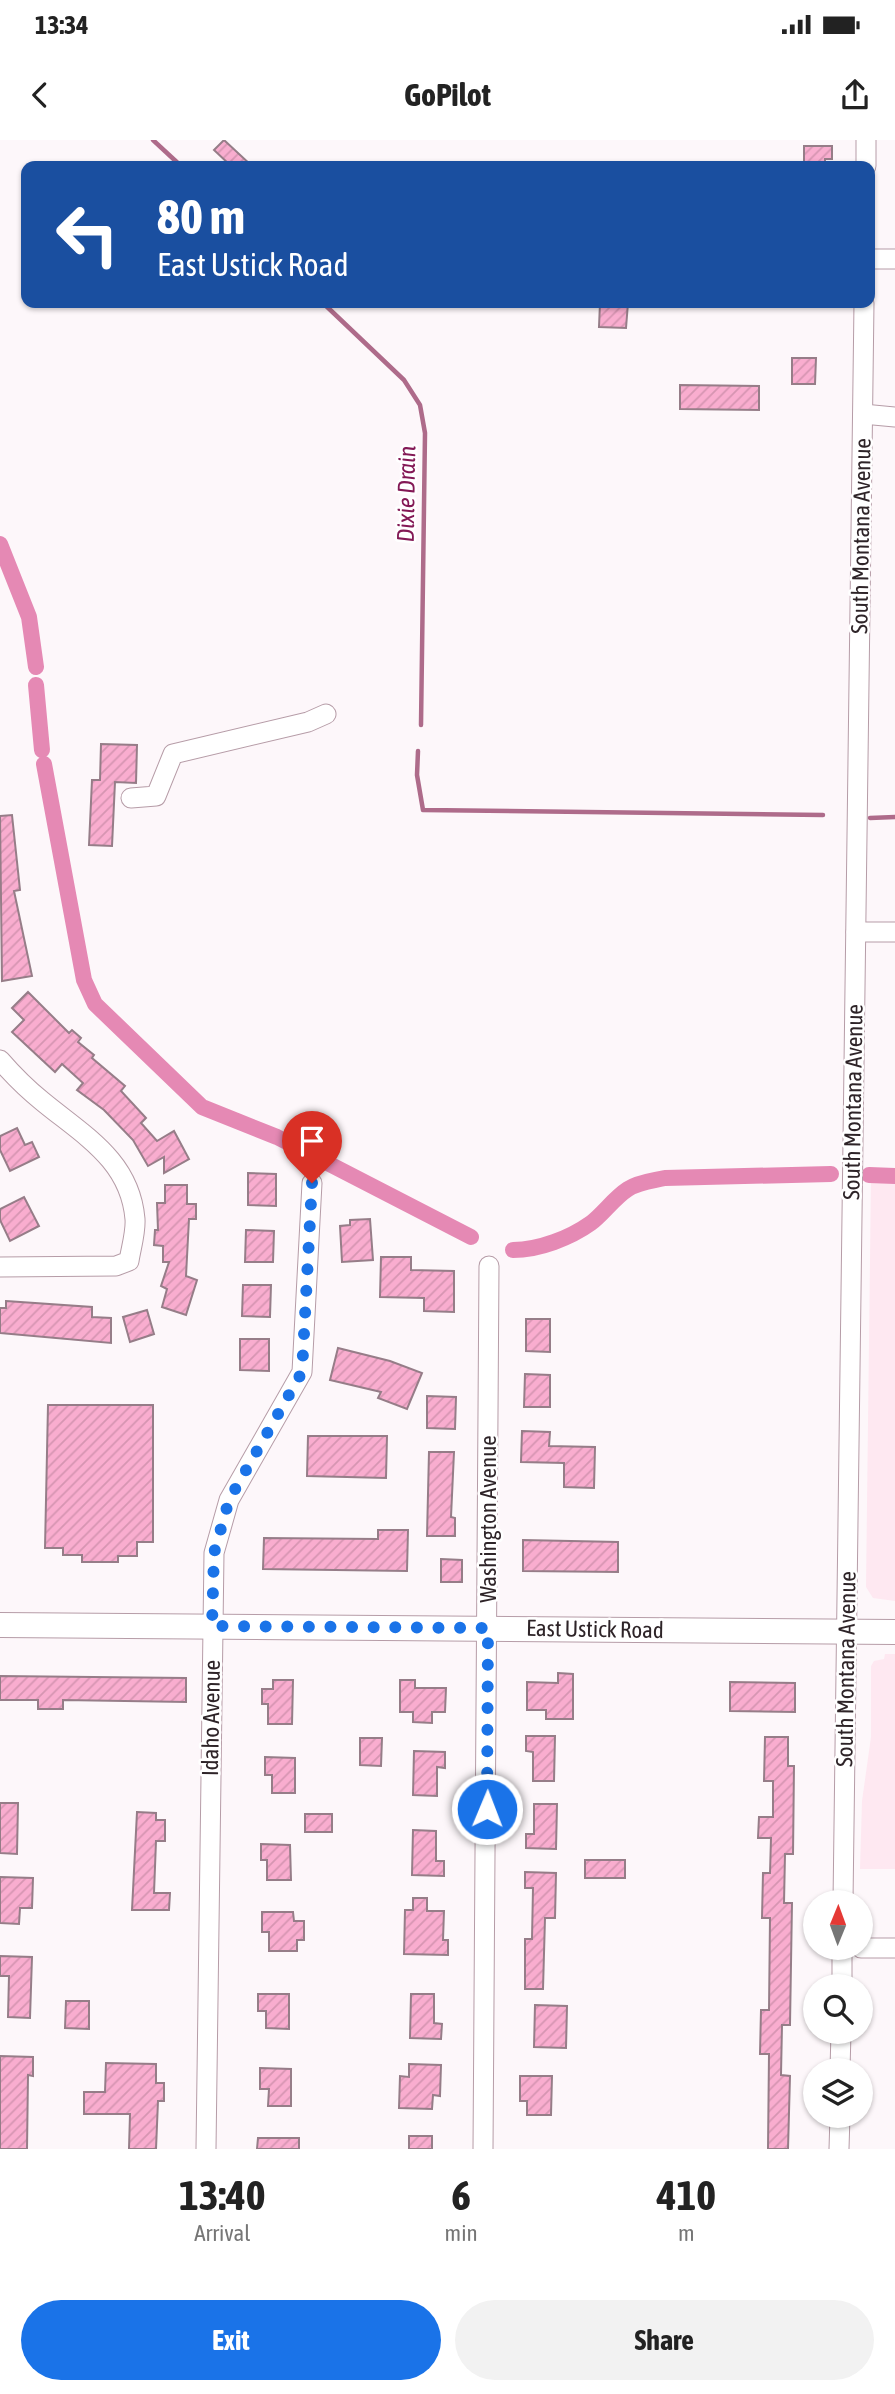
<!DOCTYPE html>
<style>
:root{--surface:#fff;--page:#f2f2f2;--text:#222;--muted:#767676;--accent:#1a73e8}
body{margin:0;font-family:"Asap Condensed",sans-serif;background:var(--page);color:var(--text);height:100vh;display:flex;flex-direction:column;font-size:26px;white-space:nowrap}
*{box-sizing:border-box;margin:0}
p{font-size:23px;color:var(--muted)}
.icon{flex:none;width:38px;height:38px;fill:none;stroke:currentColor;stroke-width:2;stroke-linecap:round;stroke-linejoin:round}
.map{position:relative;height:2009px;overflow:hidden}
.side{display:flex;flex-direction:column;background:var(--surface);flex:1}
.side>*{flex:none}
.banner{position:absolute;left:21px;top:21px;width:854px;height:147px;border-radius:14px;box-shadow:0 2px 5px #0004;background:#1a4fa0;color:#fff;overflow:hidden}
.needle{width:46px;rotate:1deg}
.controls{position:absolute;left:803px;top:1750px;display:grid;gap:14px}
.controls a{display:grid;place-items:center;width:70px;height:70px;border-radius:50%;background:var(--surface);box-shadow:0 2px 5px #0004;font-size:35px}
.pin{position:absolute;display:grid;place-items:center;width:60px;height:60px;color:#fff;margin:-72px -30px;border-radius:50% 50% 50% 0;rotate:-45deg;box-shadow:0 0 7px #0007}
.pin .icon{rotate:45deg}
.me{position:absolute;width:77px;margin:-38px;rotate:1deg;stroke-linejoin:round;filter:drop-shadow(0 0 5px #0008)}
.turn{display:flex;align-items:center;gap:24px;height:147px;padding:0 21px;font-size:32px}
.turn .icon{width:91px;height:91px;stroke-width:2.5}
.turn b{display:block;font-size:49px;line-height:60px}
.eta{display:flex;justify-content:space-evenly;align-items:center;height:119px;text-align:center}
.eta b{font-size:42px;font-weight:700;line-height:49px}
.primary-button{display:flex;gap:14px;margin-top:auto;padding:14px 21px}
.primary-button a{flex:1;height:80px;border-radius:42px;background:var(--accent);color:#fff;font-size:28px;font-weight:700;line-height:80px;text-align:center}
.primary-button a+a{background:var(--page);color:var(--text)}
.status{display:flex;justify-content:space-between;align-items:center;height:49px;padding:0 35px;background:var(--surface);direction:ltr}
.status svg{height:19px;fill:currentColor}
header{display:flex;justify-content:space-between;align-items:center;height:91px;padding:0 21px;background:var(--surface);font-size:32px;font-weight:700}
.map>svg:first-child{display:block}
.built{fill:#fee8f1}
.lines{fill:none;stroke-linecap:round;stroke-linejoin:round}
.stream{stroke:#ae6b8a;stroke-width:4.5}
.canal{stroke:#e589b4;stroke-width:16}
.building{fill:url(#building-hatch);stroke:#967d88;stroke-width:2}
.minor-casing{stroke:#b69ca7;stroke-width:21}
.major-casing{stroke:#b69ca7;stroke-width:26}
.minor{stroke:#fff;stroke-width:19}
.major{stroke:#fff;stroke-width:24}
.route{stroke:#1a73e8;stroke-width:12;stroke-dasharray:0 21.6}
.labels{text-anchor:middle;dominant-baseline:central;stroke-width:5;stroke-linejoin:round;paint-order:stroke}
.street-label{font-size:23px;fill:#2e2428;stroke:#fff}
.water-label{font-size:24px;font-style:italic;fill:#831855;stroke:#fff}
</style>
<div class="status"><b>13:34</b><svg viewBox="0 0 49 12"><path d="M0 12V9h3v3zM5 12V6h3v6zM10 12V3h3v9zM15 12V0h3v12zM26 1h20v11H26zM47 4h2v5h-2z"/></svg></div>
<header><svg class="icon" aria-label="back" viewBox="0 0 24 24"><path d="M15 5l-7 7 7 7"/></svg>GoPilot<svg class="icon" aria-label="share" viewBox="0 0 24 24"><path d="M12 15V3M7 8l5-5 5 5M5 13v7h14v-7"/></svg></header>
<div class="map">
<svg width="895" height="2009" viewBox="0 0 895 2009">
<defs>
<pattern id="building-hatch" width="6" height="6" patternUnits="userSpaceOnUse" patternTransform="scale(1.75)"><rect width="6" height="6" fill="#f9adcf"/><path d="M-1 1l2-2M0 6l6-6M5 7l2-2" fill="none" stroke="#d695b2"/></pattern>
</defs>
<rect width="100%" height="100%" fill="#fdf7fa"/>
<!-- built -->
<g class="built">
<polygon points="871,1040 895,1040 895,1461 873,1458 866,1447"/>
<polygon points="885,1514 895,1514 895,1729 860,1729 862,1661 871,1597 871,1526 874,1521 884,1519"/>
</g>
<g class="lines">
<!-- stream -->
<g class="stream">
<polyline points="153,0 181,26"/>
<polyline points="323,163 404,240 420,265 425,293 421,585"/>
<polyline points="418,611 417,635 423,670 823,675"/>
<polyline points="870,678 895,677"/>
</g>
<!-- canal -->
<g class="canal">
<polyline points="0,404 29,477 36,527"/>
<polyline points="36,545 42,610"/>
<polyline points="44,624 84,840 95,864 202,967 277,997 471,1097"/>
<polyline points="869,1035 895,1036"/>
<path d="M513,1110C539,1110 570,1098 591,1083C604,1073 614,1058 628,1049C639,1042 652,1041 665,1038L831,1034"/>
</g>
</g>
<!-- building -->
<g class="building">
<polygon points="224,0 252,26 231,26 214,10"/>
<polygon points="804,6 832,6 832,19 825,19 825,26 804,26"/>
<polygon points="600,163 628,163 626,188 599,187"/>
<polygon points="792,218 816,218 815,244 792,244"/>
<polygon points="680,245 759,246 759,270 680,269"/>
<polygon points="101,604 137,605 136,643 115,642 112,706 89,705 92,640 100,640"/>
<polygon points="12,675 20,750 14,751 32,836 2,841 0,676"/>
<polygon points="28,852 69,893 72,890 81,898 78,902 94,915 92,918 125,946 121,951 146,978 141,983 157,1001 174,991 189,1019 164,1033 164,1017 148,1026 133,1000 104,970 77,950 83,943 62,924 55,932 12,892 24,880 12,868"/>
<polygon points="17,988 25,1005 32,1002 39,1017 10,1031 0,1010 0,996"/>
<polygon points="248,1033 276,1034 276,1066 248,1065"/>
<polygon points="165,1045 187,1045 187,1064 196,1064 196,1079 189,1079 186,1136 197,1140 186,1175 162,1167 167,1149 161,1146 169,1122 163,1122 163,1106 154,1105 155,1090 158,1090 157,1063 165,1063"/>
<polygon points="24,1057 39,1086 10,1101 0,1080 0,1069"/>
<polygon points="370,1079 373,1120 342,1122 340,1086 350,1085 350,1080"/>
<polygon points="246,1090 274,1091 273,1122 245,1122"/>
<polygon points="381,1117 411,1117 411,1130 454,1131 454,1172 424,1171 424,1158 380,1157"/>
<polygon points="243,1145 271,1145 270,1177 242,1176"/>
<polygon points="6,1161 92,1167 92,1177 111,1178 111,1203 0,1193 0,1168 6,1168"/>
<polygon points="147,1170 154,1194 130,1202 123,1177"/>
<polygon points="526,1179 550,1179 550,1212 526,1211"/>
<polygon points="240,1199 269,1199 269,1231 240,1230"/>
<polygon points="338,1208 390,1221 422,1233 407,1269 378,1258 381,1252 330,1240"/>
<polygon points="525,1234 550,1235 550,1267 524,1267"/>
<polygon points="427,1256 456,1257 455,1289 427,1288"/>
<polygon points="48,1265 153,1265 153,1402 137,1402 137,1416 118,1416 118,1422 82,1422 82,1415 63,1415 63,1408 45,1408"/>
<polygon points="522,1291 550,1292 549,1306 595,1307 594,1348 564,1347 564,1323 521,1322"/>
<polygon points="308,1296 387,1296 386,1338 307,1336"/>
<polygon points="429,1312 454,1312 451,1377 455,1378 455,1396 427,1396"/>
<polygon points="378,1390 408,1390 407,1431 263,1429 264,1398 378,1399"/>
<polygon points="523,1400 618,1402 618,1432 523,1431"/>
<polygon points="441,1419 462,1420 462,1442 441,1442"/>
<polygon points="558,1533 573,1534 573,1579 546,1579 546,1570 527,1570 527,1542 558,1543"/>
<polygon points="0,1536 186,1538 186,1562 63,1560 63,1569 38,1569 38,1560 0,1560"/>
<polygon points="273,1540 293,1540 292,1584 268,1584 268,1564 262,1564 262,1549 273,1549"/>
<polygon points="400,1540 415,1540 415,1548 446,1548 445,1572 432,1572 432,1583 413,1582 413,1572 400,1572"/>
<polygon points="730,1542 795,1543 795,1572 730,1571"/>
<polygon points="526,1596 555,1596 554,1641 533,1641 533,1612 526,1611"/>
<polygon points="765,1597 788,1597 788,1626 794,1626 793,1714 785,1714 784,1763 792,1763 790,1885 782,1885 781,1935 790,1936 788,2009 768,2009 769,1914 760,1914 761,1870 769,1870 770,1778 762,1778 763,1733 770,1733 771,1698 758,1698 759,1677 773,1677 773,1641 764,1641"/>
<polygon points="360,1598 382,1598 381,1626 360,1625"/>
<polygon points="414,1611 445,1612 445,1628 437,1627 437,1656 413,1655"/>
<polygon points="265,1617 295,1618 295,1653 272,1653 272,1635 265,1635"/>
<polygon points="0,1663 18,1663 17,1714 0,1713"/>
<polygon points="534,1664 557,1664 556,1709 526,1708 526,1694 534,1694"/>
<polygon points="137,1672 156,1673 156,1680 165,1680 165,1701 156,1701 154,1753 170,1753 169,1770 132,1770"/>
<rect x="305" y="1674" width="27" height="18"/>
<polygon points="413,1690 436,1691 436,1721 444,1721 444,1736 412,1735"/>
<polygon points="261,1704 290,1705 291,1740 267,1740 267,1720 261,1720"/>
<rect x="585" y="1720" width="40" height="18"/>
<polygon points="525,1732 556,1733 555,1778 545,1778 543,1849 525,1849 525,1799 532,1799 533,1748 525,1748"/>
<polygon points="0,1737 33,1738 32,1768 20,1768 19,1784 0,1783"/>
<polygon points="413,1758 427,1758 427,1771 444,1771 443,1800 448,1800 448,1815 404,1814 405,1770 413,1770"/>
<polygon points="262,1772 293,1772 294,1781 304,1781 304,1800 297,1800 297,1811 269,1811 269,1792 262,1792"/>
<polygon points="0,1816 32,1817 30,1878 8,1877 9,1836 0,1836"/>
<polygon points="258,1854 289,1854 289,1889 266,1888 266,1871 258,1871"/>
<polygon points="411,1854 434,1854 434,1883 442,1884 441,1899 410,1898"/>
<polygon points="66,1861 89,1861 89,1889 65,1888"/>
<polygon points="535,1865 567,1866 566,1908 534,1907"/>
<polygon points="0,1916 33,1917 33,1936 28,1935 27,2009 0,2009"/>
<polygon points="106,1923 156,1924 156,1943 164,1943 164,1961 158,1961 156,2009 129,2009 130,1974 84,1974 84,1952 105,1952"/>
<polygon points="409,1924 441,1925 440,1956 433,1955 432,1969 399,1968 400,1936 409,1937"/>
<polygon points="260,1928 291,1929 291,1966 268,1966 269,1949 260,1949"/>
<polygon points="520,1936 552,1936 551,1975 527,1975 527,1961 520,1961"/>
<rect x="409" y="1996" width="23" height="13"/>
<polygon points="258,1998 299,1998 299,2009 257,2009"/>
</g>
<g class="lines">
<!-- minor casing -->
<g class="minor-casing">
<g id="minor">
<polyline points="866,26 866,0"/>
<polyline points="870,119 895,119"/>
<polyline points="863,274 895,277"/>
<polyline points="131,658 156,656 173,614 308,582 326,574"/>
<polyline points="856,792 895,792"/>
<path d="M0,920C13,935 27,949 42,961C83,995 130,1020 135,1079C136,1092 131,1108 129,1121L116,1126L0,1127"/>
<polyline points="843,1762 864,163"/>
<polyline points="861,1808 895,1808"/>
<polyline points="842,1846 842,1808"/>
<polyline points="840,1930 841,1892"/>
<polyline points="206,2009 214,1413 229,1360 302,1232 312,1043"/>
<polyline points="483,2009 489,1126"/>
<polyline points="839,2009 840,1976"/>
</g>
</g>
<!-- major casing -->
<g class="major-casing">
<polyline id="major" points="0,1485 895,1492"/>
</g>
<!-- minor -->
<use href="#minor" class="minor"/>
<!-- major -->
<use href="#major" class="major"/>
</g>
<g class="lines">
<!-- route -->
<polyline class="route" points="312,1043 302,1232 229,1360 214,1413 212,1486 488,1488 487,1669"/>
</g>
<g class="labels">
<!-- street labels -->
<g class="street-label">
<text transform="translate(861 396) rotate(-89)">South Montana Avenue</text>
<text transform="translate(853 962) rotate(-89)">South Montana Avenue</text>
<text transform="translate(488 1379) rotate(-90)">Washington Avenue</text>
<text transform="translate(595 1489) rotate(1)">East Ustick Road</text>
<text transform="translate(846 1529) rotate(-89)">South Montana Avenue</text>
<text transform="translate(211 1578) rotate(-89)">Idaho Avenue</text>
</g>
<!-- water labels -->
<g class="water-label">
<text transform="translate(406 354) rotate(-89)">Dixie Drain</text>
</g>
</g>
</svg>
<div class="controls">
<a><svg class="needle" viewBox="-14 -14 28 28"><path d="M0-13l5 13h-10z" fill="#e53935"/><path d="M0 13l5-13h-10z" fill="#767676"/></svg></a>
<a><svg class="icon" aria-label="search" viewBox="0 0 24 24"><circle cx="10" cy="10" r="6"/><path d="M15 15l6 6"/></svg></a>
<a><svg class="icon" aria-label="layers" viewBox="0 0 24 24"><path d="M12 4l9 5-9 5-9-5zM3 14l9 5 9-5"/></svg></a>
</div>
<div class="pin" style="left:312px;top:1043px;background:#d93025"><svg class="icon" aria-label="arrive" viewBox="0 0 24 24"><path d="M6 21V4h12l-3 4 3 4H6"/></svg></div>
<svg class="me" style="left:487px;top:1669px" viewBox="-20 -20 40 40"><circle r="17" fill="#1a73e8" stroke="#fff" stroke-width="3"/><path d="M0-11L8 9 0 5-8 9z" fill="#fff"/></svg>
<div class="banner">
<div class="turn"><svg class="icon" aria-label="left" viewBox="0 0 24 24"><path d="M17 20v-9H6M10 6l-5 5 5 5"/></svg><div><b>80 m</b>East Ustick Road</div></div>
</div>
</div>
<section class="side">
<div class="eta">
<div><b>13:40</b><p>Arrival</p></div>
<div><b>6</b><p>min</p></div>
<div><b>410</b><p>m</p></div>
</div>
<div class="primary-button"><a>Exit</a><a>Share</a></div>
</section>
